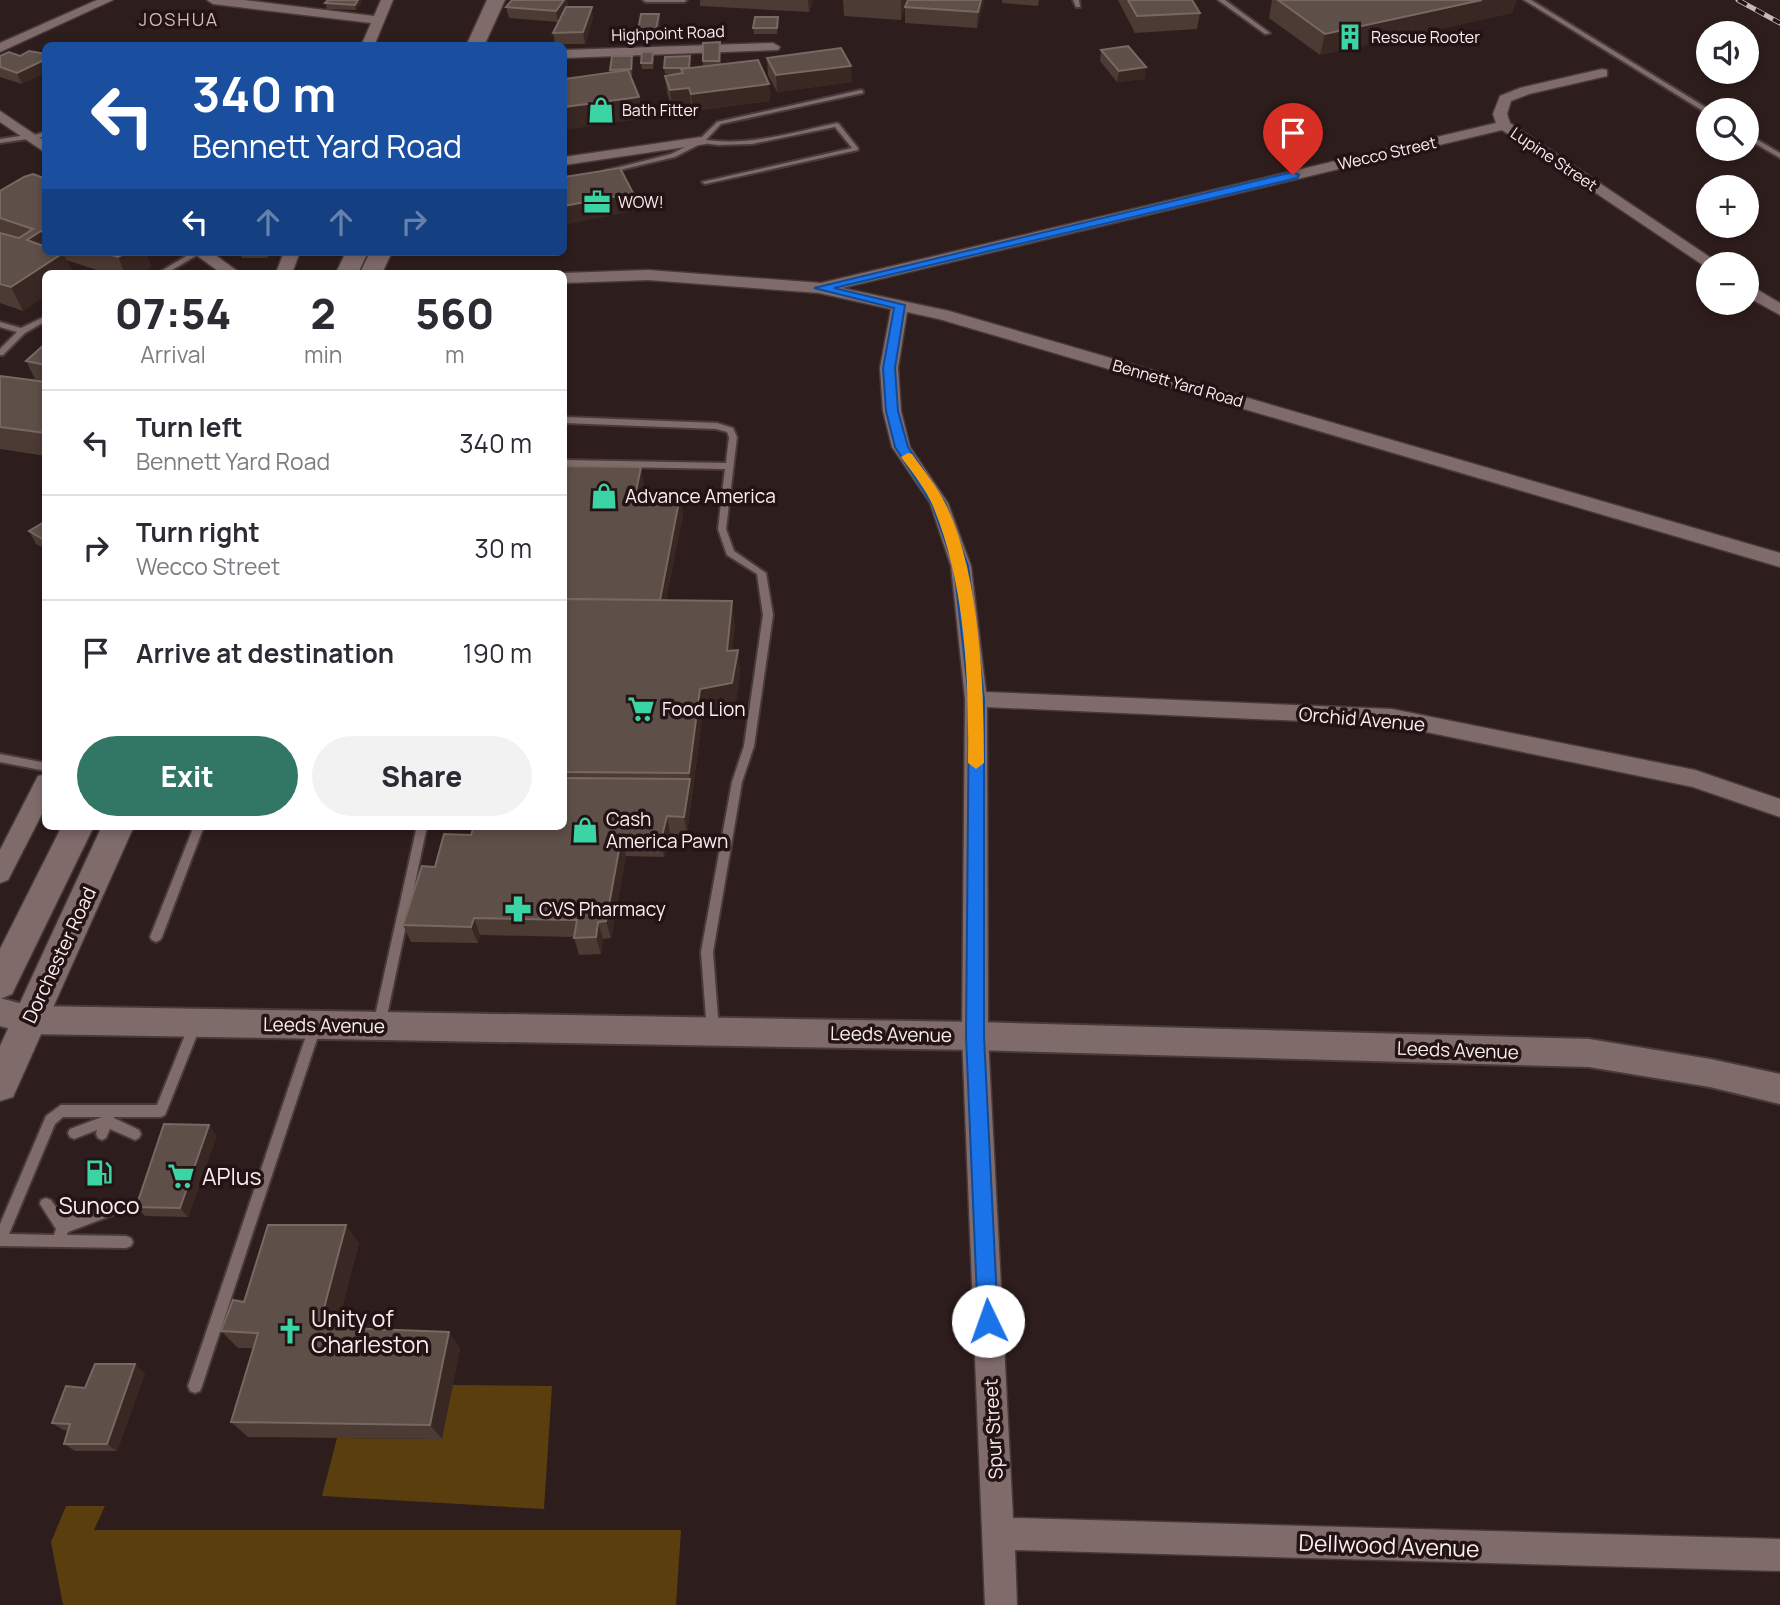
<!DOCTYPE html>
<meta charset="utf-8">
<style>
:root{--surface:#fff;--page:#f2f2f3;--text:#2b2b33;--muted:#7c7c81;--line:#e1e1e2;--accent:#327766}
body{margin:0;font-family:Manrope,sans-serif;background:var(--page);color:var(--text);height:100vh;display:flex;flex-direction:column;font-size:26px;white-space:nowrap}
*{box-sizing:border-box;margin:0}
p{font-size:23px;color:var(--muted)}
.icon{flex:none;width:38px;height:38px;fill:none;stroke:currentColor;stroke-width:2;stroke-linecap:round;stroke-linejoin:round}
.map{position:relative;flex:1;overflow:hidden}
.sheet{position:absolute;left:42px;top:270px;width:525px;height:560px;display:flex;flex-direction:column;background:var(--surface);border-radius:10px;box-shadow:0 4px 10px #0003}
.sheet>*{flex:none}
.guide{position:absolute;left:42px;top:42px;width:525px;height:214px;border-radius:10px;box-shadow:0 4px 10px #0003;background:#1a4fa0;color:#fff;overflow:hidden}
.tools{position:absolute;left:1696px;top:21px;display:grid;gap:14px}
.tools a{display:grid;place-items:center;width:63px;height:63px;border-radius:50%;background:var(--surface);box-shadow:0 4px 10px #0003;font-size:35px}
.pin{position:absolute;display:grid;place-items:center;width:60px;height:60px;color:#fff;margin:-72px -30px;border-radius:50% 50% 50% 0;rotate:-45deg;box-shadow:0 0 7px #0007}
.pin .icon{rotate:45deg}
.me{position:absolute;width:77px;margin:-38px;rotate:357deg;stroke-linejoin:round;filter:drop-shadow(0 0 5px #0008)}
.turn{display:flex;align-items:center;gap:24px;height:147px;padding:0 35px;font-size:32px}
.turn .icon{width:91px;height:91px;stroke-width:2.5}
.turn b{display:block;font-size:49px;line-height:60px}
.lanes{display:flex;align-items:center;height:66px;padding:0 35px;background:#0003;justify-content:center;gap:35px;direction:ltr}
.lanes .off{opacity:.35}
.eta{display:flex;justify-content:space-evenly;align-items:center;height:119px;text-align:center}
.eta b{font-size:42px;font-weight:800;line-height:49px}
.cta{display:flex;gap:14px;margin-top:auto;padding:14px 35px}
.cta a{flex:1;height:80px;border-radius:42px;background:var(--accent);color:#fff;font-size:28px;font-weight:800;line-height:80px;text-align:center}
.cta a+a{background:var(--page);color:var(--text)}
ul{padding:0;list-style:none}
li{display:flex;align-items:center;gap:21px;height:105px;padding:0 35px;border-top:2px solid var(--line)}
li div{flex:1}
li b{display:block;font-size:26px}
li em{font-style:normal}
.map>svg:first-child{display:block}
.green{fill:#5a3e0d}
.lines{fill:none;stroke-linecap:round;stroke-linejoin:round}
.service-casing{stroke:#483a3a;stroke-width:4}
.minor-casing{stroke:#483a3a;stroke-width:3}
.tertiary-casing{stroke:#483a3a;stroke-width:4}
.secondary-casing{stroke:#483a3a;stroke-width:3}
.service{fill:#806b6b;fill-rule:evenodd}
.minor{fill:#806b6b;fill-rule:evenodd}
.tertiary{fill:#806b6b;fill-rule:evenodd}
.secondary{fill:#806b6b;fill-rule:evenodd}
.rail-casing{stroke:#c6b8b8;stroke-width:5}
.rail{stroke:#241314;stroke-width:3.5;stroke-dasharray:10;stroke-linecap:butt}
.wall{fill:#4b3b34}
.shaded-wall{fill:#382722}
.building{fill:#5e4f48;stroke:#776862;stroke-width:2}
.route{fill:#1a73e8;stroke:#114b97;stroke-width:2}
.slow{fill:#f59e0b}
.labels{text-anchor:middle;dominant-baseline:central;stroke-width:7;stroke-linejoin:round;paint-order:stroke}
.far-street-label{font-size:16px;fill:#fbeeee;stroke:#241314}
.far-poi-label{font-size:16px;fill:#fbeeee;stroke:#241314;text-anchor:start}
.far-neighbourhood-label{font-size:18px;letter-spacing:2px;fill:#d4bcbd;stroke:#241314}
.poi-label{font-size:19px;fill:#fbeeee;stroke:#241314;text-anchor:start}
.street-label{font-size:19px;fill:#fbeeee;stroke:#241314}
.near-poi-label{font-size:23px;fill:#fbeeee;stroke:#241314;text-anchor:start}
.near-street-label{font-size:23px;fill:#fbeeee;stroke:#241314}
</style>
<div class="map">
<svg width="1780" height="1605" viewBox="0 0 1780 1605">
<rect width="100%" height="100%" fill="#2e1d1d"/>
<!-- green -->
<g class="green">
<polygon points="453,1385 552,1386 544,1509 322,1496 337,1438 441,1439"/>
<polygon points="66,1506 105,1506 94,1530 681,1530 676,1605 63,1605 51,1542"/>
</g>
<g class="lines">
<!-- service casing -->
<g class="service-casing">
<g id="service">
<polygon points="643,0 687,0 684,2 646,2"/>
<polygon points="1073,0 1079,0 1080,7 1076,7"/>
<polygon points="1218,0 1225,0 1270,33 1265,34"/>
<polygon points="1524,0 1531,0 1710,110 1708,110 1708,114"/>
<path d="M861,90L863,91V93L721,124L706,140C750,146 794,132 837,123L839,124L858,148V150L705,184L702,182L852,148L835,127L752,144L718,145L702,143L675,157L607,173L604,171L671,154L699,140L717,122Z"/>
<polygon points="46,132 46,136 30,140 27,139 0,143 0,139 27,135 30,136"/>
<polygon points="1746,133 1780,153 1780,158 1746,138"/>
<polygon points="193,252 202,252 167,273 158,273"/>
<polygon points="46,316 46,321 25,333 3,355 0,355 0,349 17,332 0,327 0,322 21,328"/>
<polygon points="564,417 717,423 733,428 737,437 726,529 734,551 766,573 773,615 754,746 742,782 713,952 719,1031 717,1035 713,1036 709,1035 707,1031 701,952 732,782 744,746 763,615 757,574 727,555 718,529 725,469 564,466 564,460 726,463 729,437 727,432 716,429 564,423"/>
<polygon points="0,754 46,763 46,771 0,762"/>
<polygon points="194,826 204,826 162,937 160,940 156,942 152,940 150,937"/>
<polygon points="417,826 427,826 385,1025 383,1029 379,1030 375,1029 373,1025"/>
<polygon points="195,1020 199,1021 201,1025 165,1115 161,1117 114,1117 114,1118 139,1130 141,1134 139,1138 135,1140 110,1129 106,1138 102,1140 98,1138 96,1134 97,1130 74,1139 70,1137 68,1133 70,1129 102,1117 63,1117 55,1124 9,1234 54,1235 56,1229 40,1204 41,1200 46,1198 51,1200 63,1217 69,1205 74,1203 79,1205 80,1209 77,1217 108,1205 113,1207 114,1211 113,1215 68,1232 67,1235 126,1236 131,1238 133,1242 131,1246 126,1248 0,1246 0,1224 46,1116 61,1105 157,1105 189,1025 191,1021"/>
<polygon points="315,1022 319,1023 321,1027 202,1386 200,1391 195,1393 190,1391 188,1386 309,1027 311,1023"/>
</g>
</g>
<!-- minor casing -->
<g class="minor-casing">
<g id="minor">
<polygon points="97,0 113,0 0,52 0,43"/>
<polygon points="207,0 244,0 374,16 381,0 393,0 374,46 361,46 371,23 213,4"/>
<polygon points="773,43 780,47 778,50 564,58 564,50"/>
<polygon points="1602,69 1607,70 1607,76 1529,94 1511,101 1507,114 1510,123 1720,264 1708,264 1706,267 1502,130 842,288 949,311 1780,553 1780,567 939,319 907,312 898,368 901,411 910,447 948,503 971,566 986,692 1392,709 1695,770 1780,799 1780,817 1693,787 1392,725 987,707 988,1036 1013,1518 1780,1539 1780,1571 1015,1550 1017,1605 985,1605 962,1036 965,699 951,566 930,503 892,447 883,411 880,368 891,309 819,293 648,280 564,283 564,273 648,270 821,283 1496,123 1493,114 1500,96 1520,88"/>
<polygon points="0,111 46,142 46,153 0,122"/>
<polygon points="701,137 708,141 706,144 564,165 564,157"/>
<polygon points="192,252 211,252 240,273 221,273"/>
<polygon points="284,252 300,252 292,273 276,273"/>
<polygon points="1746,283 1780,303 1780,315 1746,296"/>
<polygon points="46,774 46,806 8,880 0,883 0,850 38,776"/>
</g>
</g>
<!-- tertiary casing -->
<g class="tertiary-casing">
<polygon id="tertiary" points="0,998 30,1006 975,1022 1589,1039 1710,1059 1780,1074 1780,1104 1710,1087 1589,1067 975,1050 30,1034 0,1026"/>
</g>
<!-- secondary casing -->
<g class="secondary-casing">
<g id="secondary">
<polygon points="487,0 505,0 484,46 466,46"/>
<polygon points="346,252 368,252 358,273 336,273"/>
<polygon points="370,252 392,252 382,273 360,273"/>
<polygon points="62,826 94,826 12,994 0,999 0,949"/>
<polygon points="102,826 134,826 13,1097 0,1101 0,1046"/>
</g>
</g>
<!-- service -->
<use href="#service" class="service"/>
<!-- minor -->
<use href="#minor" class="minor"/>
<!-- tertiary -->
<use href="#tertiary" class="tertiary"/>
<!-- secondary -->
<use href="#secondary" class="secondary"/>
<!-- rail casing -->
<g class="rail-casing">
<polyline id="rail" points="1738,0 1780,23"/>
</g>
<!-- rail -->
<use href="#rail" class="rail"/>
</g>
<!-- wall -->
<g class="wall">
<polygon points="512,0 567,0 568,7 593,18 585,44 555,44 553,33 558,22 509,18 506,7"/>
<polygon points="700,0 813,0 809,12 700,6"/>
<polygon points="843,0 984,0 977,28 905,23 905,7 901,20 844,16"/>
<polygon points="1002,0 1039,0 1038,6 1002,3"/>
<polygon points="1118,0 1192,0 1200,13 1197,29 1135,33"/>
<polygon points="1272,0 1516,0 1512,13 1320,55 1269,18"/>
<polygon points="362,2 356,10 327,9 325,3"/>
<polygon points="659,14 660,25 657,41 639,41 638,30"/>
<polygon points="778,17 777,34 754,34 753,28"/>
<polygon points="1101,50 1145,79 1117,82 1100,61"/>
<polygon points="721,53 721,64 769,84 770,101 693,111 691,105 672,107 667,93 665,76 681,74 665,74 664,68 690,56 690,68 703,67 703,61"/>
<polygon points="0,56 20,56 22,84 0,77"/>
<polygon points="654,58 653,69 642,69 641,63"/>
<polygon points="767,58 852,82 777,92 768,75"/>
<polygon points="633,62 632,75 630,75 639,97 642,119 610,73 610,70"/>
<polygon points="46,179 46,252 145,252 151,266 147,270 143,273 106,273 66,260 73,273 46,273 23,311 0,303 0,191"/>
<polygon points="240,252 271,252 268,258 242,258"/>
<polygon points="26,361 46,365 46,381 35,379"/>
<polygon points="0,376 46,382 46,456 0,449"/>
<polygon points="564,476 644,485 642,496 680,496 683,514 666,600 735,624 732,651 738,650 740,674 735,707 703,712 687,834 670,834 664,857 626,856 611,938 603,939 601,954 579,955 574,937 480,935 478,943 411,942 403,925 435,867 471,835 564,826"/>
<polygon points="46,521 46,549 36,544 29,531"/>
<polygon points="217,1135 188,1217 145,1216 136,1207"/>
<polygon points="359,1243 337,1327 460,1348 442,1439 248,1437 231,1422 253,1348 238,1348 221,1331"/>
<polygon points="145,1373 117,1451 75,1451 64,1444 68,1431 63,1430 52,1423 85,1388"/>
</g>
<!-- shaded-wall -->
<g class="shaded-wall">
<polygon points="358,0 361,0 362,2 356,10 355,5"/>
<polygon points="564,0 567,0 568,7 558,22 556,11"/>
<polygon points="808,0 813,0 809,12"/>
<polygon points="901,0 908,0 901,20"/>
<polygon points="981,0 984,0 984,3 977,28 978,12"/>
<polygon points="1482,0 1516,0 1512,13 1320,55 1325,34"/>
<polygon points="592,7 593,18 585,44 583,32"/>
<polygon points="659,14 660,25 657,41 656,30"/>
<polygon points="46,59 46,73 22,84 17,73"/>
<polygon points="851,66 852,82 777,92 776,75"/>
<polygon points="1146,67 1145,79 1117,82 1119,71"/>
<polygon points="769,84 770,101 693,111 691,94"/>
<polygon points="689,88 691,105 672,107 670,90"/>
<polygon points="639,97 642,119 564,130 564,107"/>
<polygon points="633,193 635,211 564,225 564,206"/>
<polygon points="41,231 46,240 46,252 27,240"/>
<polygon points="122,252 145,252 151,266 147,270 143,273 125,273 118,257"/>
<polygon points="266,252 271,252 268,258"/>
<polygon points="63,253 73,273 46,273 46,296 23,311 11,287"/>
<polygon points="641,467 644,485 638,514 635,496"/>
<polygon points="680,496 683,514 661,624 658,606"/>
<polygon points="732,601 735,624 730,675 727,651"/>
<polygon points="738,650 740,674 735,707 703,712 687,834 684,817 690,779 689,773 700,689"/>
<polygon points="667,816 670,834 664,857 661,840"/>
<polygon points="621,839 626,856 611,938 606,921"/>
<polygon points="474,918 480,935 478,943 471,927"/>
<polygon points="598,922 603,939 601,954 596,937"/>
<polygon points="209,1125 217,1135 188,1217 180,1208"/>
<polygon points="346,1225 359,1243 333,1343 319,1327"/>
<polygon points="449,1332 460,1348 442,1439 430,1425"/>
<polygon points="135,1364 145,1373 117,1451 107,1444"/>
</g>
<!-- building -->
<g class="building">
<polygon points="328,0 358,0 355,5 325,3"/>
<polygon points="512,0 564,0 556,11 506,7"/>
<polygon points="908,0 981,0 978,12 905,7"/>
<polygon points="1128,0 1192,0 1200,13 1137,16"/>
<polygon points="1278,0 1482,0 1325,34"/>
<polygon points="566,7 592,7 583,32 553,33"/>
<polygon points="641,14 659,14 656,30 638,30"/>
<polygon points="755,17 778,17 777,28 753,28"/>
<polygon points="720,42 719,61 703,61 703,43"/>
<polygon points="1128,46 1146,67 1119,71 1101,50"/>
<polygon points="841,48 851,66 776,75 767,58"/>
<polygon points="29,51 46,54 46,59 17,73 0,67 0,56 9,52 20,56"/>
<polygon points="642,52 653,52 652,63 641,63"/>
<polygon points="612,56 632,56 631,69 610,70"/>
<polygon points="690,56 689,68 664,68 665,57"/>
<polygon points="758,60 769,84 691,94 689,88 670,90 665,76 683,73 681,69"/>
<polygon points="628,70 639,97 564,107 564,79"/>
<polygon points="620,168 633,193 564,206 564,177"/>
<polygon points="33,174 46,179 46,233 41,231 27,240 46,247 46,252 63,253 11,287 0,284 0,233 19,238 33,229 0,218 0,191 24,177"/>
<polygon points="102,252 128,252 118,257"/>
<polygon points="46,343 46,365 26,361"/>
<polygon points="0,376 46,382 46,433 0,427"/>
<polygon points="566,466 641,467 635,496 680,496 660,600 564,599 564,476"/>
<polygon points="46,521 46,541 29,531"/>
<polygon points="564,599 732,601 727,651 738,650 732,683 700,689 689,773 564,772"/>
<polygon points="564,778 690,779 684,817 667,816 661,840 621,839 606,921 598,922 596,937 574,938 577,920 474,918 471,927 403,925 422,866 435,867 444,834 471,835 474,826 564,826"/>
<polygon points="164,1124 209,1125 180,1208 136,1207"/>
<polygon points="268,1225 346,1225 319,1327 449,1332 430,1425 231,1422 258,1333 221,1331 233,1300 244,1302"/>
<polygon points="95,1364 135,1364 107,1444 64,1444 70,1424 52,1423 66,1386 85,1388"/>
</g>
<!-- route -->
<polygon class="route" points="1293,172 1299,175 1297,178 834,288 905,305 895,368 898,411 908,447 945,503 968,566 984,699 984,1036 998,1321 995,1329 988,1332 981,1329 978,1321 966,1036 969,699 954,566 932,504 895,447 886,411 883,368 894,308 814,288"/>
<!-- slow -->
<path class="slow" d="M908,453L912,454C923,470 937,486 945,503C980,572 984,687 984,763L976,769L968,763C969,678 966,586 933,506C926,489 912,472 901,457Z"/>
<!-- icons -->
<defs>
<g id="building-bare" transform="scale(2.1)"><path d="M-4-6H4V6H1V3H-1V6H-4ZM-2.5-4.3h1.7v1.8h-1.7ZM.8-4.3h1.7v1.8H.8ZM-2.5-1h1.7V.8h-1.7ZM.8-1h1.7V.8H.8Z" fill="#3ad4a5" stroke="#241314" stroke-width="2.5" paint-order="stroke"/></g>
<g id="shop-bare" transform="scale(2.1)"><path d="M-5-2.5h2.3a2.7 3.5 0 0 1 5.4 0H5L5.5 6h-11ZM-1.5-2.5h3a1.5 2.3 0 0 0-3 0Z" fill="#3ad4a5" stroke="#241314" stroke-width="2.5" paint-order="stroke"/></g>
<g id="office-bare" transform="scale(2.1)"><path d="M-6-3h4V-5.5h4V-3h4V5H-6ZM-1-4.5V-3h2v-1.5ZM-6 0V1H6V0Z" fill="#3ad4a5" stroke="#241314" stroke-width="2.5" paint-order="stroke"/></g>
<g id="supermarket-bare" transform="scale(2.1)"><path d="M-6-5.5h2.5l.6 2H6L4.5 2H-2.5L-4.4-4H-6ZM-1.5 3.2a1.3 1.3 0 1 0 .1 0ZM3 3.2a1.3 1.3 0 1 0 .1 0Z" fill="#3ad4a5" stroke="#241314" stroke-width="2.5" paint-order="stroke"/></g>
<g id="pharmacy-bare" transform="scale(2.1)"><path d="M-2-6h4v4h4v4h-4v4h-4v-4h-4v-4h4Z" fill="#3ad4a5" stroke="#241314" stroke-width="2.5" paint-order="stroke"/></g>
<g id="fuel-bare" transform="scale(2.1)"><path d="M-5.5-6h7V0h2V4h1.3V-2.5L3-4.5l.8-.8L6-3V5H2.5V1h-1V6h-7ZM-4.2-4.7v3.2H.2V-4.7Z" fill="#3ad4a5" stroke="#241314" stroke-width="2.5" paint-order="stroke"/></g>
<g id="church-bare" transform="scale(2.1)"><path d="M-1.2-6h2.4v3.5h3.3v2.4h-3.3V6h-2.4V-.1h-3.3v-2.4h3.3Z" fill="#3ad4a5" stroke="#241314" stroke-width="2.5" paint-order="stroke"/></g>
</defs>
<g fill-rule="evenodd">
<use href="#building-bare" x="1350" y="37"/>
<use href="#shop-bare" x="601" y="110"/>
<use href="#office-bare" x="597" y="202"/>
<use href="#shop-bare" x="604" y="496"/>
<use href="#supermarket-bare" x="641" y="709"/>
<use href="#shop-bare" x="585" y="830"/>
<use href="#pharmacy-bare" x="518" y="909"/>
<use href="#fuel-bare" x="99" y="1173"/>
<use href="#supermarket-bare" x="181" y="1176"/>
<use href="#church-bare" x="290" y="1331"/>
</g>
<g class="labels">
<!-- far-street labels -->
<g class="far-street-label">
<text transform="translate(668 33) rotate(-2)">Highpoint Road</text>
<text transform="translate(1387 153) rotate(-13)">Wecco Street</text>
<text transform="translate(1554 159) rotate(34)">Lupine Street</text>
<text transform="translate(1178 383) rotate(16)">Bennett Yard Road</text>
</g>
<!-- far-poi labels -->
<g class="far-poi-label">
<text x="1371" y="37">Rescue Rooter</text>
<text x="622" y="110">Bath Fitter</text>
<text x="618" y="202">WOW!</text>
</g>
<!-- far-neighbourhood labels -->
<g class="far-neighbourhood-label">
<text x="179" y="19">JOSHUA</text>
</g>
<!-- poi labels -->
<g class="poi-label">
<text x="625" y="496">Advance America</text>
<text x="662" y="709">Food Lion</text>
<text x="606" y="819">Cash<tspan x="606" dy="22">America Pawn</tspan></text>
<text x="539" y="909">CVS Pharmacy</text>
</g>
<!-- street labels -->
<g class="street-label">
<text transform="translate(1362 719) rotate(5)">Orchid Avenue</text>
<text transform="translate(59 955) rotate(-65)">Dorchester Road</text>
<text transform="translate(324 1025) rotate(1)">Leeds Avenue</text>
<text transform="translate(891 1034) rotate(1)">Leeds Avenue</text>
<text transform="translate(1458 1050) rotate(2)">Leeds Avenue</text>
<text transform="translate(993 1429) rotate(-93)">Spur Street</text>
</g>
<!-- near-poi labels -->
<g class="near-poi-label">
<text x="202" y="1176">APlus</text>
<text x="99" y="1205" text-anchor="middle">Sunoco</text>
<text x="311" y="1318">Unity of<tspan x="311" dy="26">Charleston</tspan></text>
</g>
<!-- near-street labels -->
<g class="near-street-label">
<text transform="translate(1389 1545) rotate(2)">Dellwood Avenue</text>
</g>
</g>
</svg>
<div class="tools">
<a><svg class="icon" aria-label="sound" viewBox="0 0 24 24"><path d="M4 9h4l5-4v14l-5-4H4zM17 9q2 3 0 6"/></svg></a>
<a><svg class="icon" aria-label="search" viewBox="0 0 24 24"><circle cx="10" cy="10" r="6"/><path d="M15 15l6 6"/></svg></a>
<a>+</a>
<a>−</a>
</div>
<div class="pin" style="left:1293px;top:175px;background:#d93025"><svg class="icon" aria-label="arrive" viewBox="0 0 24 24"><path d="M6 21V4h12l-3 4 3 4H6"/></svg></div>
<svg class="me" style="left:988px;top:1321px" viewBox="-20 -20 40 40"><circle r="19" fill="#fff"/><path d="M0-13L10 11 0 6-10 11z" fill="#1a73e8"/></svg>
<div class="guide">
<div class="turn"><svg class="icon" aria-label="left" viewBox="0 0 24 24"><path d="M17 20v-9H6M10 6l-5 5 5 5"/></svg><div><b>340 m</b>Bennett Yard Road</div></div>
<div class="lanes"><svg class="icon" aria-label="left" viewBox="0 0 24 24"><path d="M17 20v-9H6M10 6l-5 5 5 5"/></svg><svg class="icon off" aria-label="ahead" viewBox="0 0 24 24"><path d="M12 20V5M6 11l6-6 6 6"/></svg><svg class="icon off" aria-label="ahead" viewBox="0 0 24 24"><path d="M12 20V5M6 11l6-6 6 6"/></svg><svg class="icon off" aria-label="right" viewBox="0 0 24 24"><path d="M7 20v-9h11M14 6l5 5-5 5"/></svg></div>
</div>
<section class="sheet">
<div class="eta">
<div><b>07:54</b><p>Arrival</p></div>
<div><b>2</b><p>min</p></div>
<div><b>560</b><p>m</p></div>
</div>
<ul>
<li><svg class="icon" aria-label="left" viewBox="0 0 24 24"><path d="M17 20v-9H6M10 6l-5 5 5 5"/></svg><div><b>Turn left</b><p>Bennett Yard Road</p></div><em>340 m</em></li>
<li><svg class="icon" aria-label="right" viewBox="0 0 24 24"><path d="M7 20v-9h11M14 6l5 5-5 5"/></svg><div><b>Turn right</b><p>Wecco Street</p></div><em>30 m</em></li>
<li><svg class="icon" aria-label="arrive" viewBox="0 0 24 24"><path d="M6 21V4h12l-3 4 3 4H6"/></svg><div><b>Arrive at destination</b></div><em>190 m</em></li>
</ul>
<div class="cta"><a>Exit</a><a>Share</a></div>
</section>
</div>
